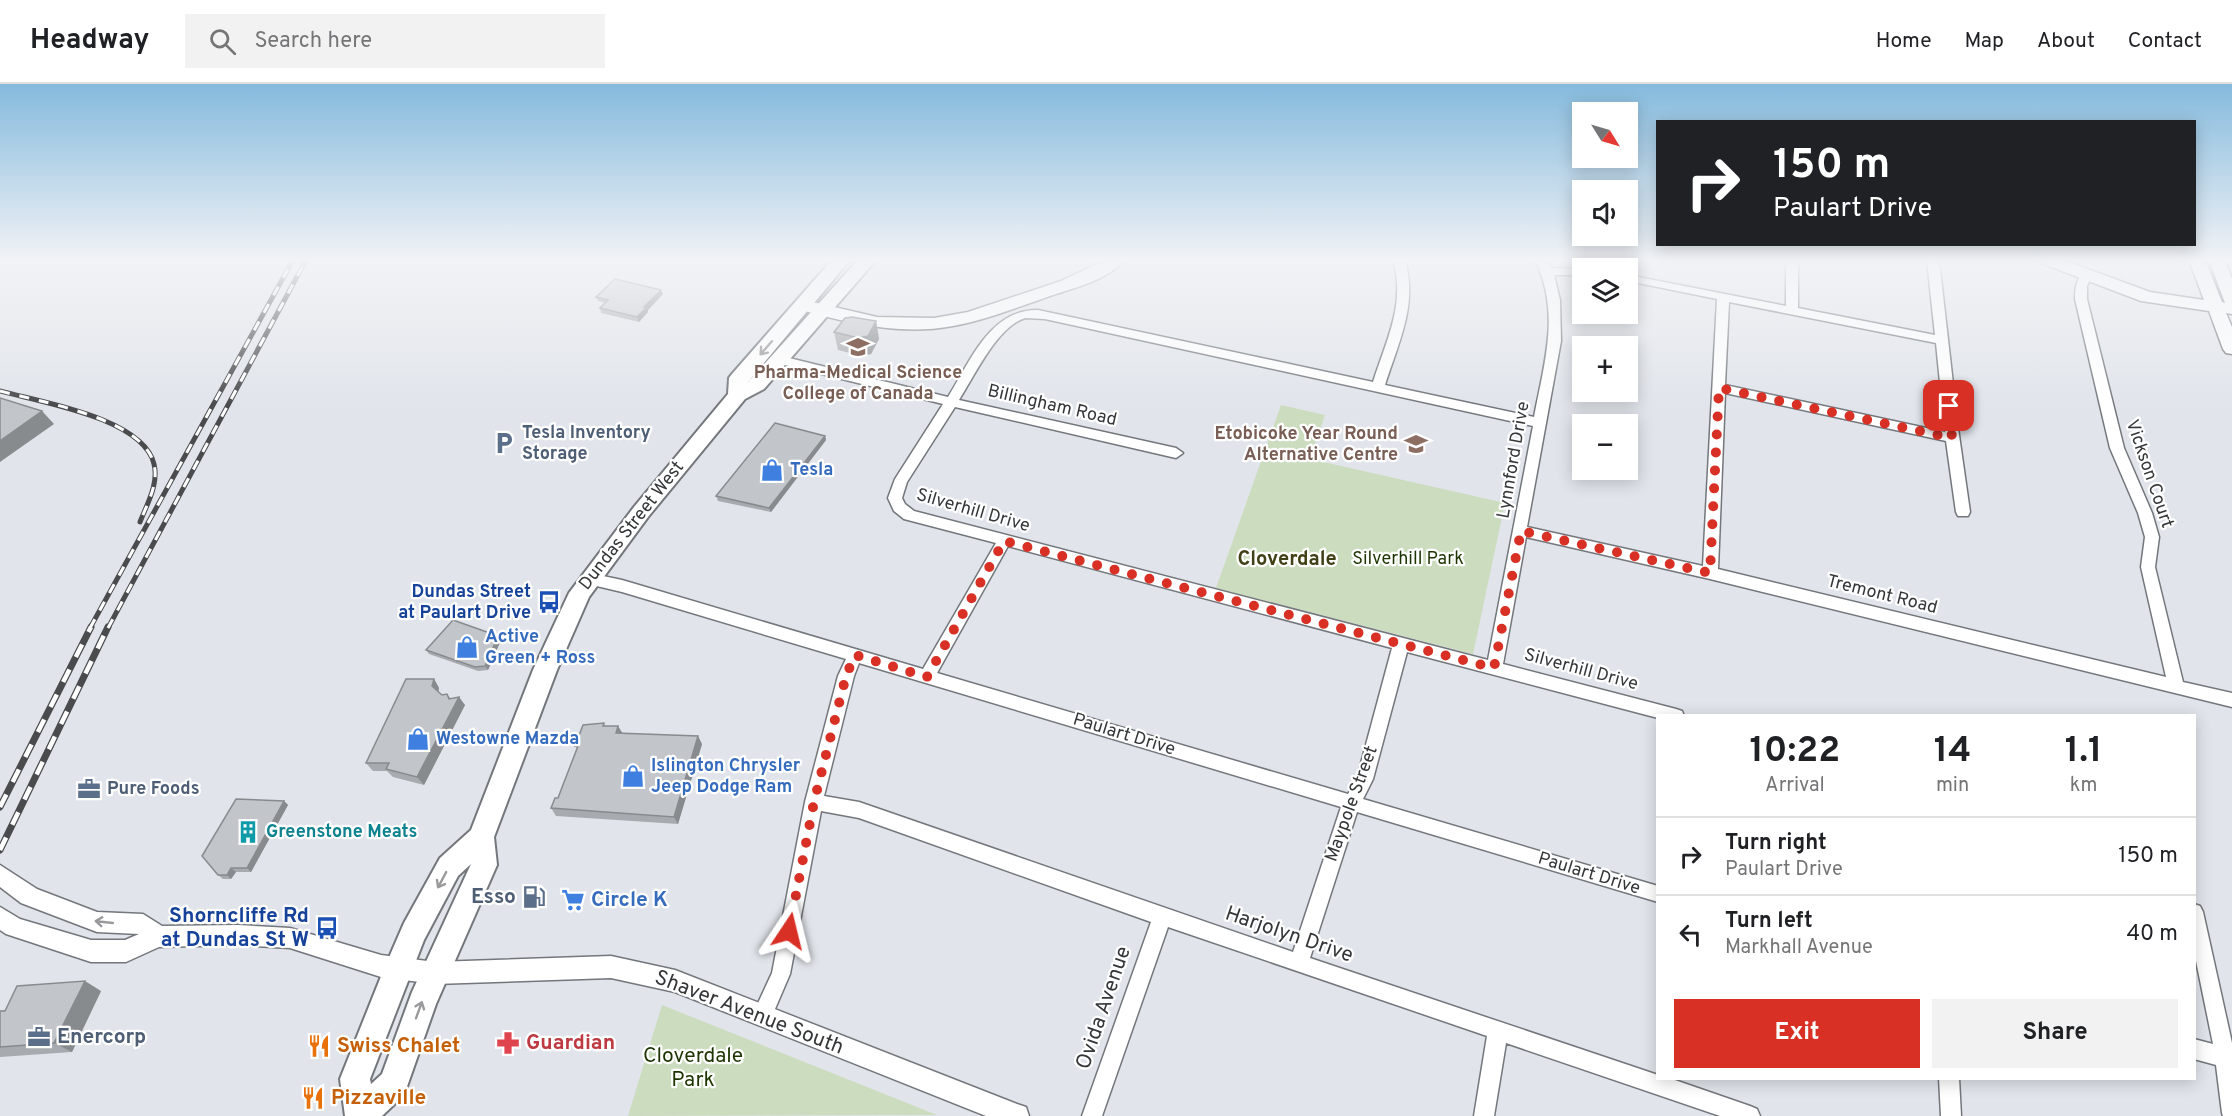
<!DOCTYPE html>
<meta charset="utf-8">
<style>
:root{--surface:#fff;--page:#f2f2f2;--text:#202124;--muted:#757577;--line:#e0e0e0;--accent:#d93025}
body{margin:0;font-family:Overpass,sans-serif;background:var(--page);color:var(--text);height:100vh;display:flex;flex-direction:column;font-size:22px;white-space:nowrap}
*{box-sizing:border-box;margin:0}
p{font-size:20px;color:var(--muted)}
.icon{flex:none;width:33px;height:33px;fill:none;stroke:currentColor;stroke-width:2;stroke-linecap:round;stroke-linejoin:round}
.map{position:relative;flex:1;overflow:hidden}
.drawer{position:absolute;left:1656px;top:630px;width:540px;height:366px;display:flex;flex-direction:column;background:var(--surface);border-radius:0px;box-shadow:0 3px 15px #0003}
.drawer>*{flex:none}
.top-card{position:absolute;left:1656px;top:36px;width:540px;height:126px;border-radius:0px;box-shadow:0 3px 15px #0003;background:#202124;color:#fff;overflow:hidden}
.needle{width:39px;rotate:127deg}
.tools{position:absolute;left:1572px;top:18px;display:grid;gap:12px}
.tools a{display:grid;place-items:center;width:66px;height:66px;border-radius:0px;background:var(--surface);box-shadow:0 3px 15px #0003;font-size:30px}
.pin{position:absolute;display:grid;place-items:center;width:51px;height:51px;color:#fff;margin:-26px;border-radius:12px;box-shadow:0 3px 9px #0006}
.me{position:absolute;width:66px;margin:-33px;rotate:10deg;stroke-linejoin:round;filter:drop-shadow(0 0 4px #0008)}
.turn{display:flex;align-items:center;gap:21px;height:126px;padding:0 18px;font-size:27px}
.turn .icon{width:78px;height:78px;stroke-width:2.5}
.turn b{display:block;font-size:42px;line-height:51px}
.eta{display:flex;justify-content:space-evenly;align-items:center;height:102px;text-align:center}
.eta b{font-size:36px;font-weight:700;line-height:42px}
.cta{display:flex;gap:12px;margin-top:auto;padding:12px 18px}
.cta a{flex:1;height:69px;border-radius:0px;background:var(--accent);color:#fff;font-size:24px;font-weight:700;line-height:69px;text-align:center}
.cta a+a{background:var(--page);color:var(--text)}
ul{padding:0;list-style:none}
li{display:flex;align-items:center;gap:18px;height:78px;padding:0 18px;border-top:2px solid var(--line)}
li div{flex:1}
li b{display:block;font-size:22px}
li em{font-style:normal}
header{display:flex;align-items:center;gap:36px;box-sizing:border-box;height:84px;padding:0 30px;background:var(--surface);border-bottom:2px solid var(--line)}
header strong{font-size:28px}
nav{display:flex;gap:33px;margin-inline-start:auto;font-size:21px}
.search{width:420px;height:54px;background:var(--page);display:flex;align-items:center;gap:15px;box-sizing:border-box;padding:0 21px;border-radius:0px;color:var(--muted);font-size:22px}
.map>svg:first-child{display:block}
.green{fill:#ccdcbe}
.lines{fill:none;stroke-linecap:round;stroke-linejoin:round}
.minor-casing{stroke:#73777b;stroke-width:3}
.tertiary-casing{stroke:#73777b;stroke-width:3}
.secondary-casing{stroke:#73777b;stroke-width:3}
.primary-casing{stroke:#73777b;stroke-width:4}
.minor{fill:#fff;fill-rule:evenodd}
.tertiary{fill:#fff;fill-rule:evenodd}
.secondary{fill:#fff;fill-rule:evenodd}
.primary{fill:#fff;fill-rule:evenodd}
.rail-far1-casing{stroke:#494b4d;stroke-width:5}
.rail-casing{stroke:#494b4d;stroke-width:7}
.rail-far1{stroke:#fff;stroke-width:3;stroke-dasharray:10;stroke-linecap:butt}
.rail{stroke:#fff;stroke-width:4.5;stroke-dasharray:14;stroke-linecap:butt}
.wall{fill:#a7aaaf}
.shaded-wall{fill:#888b8e}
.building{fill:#c2c6cb;stroke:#888b8e;stroke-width:1.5}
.oneway{stroke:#9a9a9c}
.route{stroke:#d93025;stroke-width:10;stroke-dasharray:0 18}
.labels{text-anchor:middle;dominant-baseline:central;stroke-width:4.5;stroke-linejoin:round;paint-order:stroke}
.education-label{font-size:18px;font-weight:bold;fill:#785e54;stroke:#fff}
.street-label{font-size:18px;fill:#343638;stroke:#fff}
.service-label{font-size:18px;font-weight:bold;fill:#4e5e75;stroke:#fff;text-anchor:start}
.shop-label{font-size:18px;font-weight:bold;fill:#366cbe;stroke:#fff;text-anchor:start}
.park-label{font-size:18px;fill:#1d3400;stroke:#fff}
.transit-label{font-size:18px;font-weight:bold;fill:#164399;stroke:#fff;text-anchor:end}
.culture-label{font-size:18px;font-weight:bold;fill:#0d838f;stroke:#fff;text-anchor:start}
.neighbourhood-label{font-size:20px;font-weight:bold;fill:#424017;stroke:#fff}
.near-service-label{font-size:21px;font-weight:bold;fill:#4e5e75;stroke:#fff;text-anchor:end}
.near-shop-label{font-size:21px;font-weight:bold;fill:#366cbe;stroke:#fff;text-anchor:start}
.near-transit-label{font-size:21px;font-weight:bold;fill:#164399;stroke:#fff;text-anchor:end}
.near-street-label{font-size:21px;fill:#343638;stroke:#fff}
.near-health-label{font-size:21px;font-weight:bold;fill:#be3a42;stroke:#fff;text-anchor:start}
.near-food-label{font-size:21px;font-weight:bold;fill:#c56008;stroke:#fff;text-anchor:start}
.near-park-label{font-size:21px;fill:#1d3400;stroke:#fff}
</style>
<header>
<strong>Headway</strong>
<div class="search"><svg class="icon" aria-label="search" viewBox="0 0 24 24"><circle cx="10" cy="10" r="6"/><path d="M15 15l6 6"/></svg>Search here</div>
<nav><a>Home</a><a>Map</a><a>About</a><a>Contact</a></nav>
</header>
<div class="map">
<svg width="2232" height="1032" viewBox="0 0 2232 1032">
<rect width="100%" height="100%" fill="#e1e5eb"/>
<!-- green -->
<g class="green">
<polygon points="1281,321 1325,331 1310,375 1505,419 1473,570 1216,504"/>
<polygon points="662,921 937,1031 628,1032"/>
</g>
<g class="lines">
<!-- minor casing -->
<g class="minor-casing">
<g id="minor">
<path d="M1393,176H1405C1418,221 1398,259 1385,301L1534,333C1544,280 1561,228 1535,176H1547L1551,184L1582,185V191H1554L1560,216L1561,257L1527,443L1703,482L1717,215L1628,197V191L1786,222V176H1798V224L1935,251L1927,176H1939L1958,344L1970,428L1968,432H1958L1956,428L1946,357L1725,309L1718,485L2166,593L2141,483L2145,453L2138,429L2110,364L2075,215C2075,205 2076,198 2082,189H2090L2092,191L2087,202V215L2124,364L2152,429L2159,453L2155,483L2183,598L2232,609V623L1710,495L1526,453L1503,580L1676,625L1682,627L1684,632H1658V634L1407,568L1373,695L1363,715L1658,802V818L1357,728L1310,874L1658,991V994H1669L1750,1022L1757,1025L1760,1032H1720L1506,959L1494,1032H1474L1487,952L1168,843L1102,1032H1082L1151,838L859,734L821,727L790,890L769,939L762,942L755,939L752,932L772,889L805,718L838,592L846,575L622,508L584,499L582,495L584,491L589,489L622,496L923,585L996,459L904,435L894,427L888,414L895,395L943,320L777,279L775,276L777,273L781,272L948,313C970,278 990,225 1038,226L1373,298C1386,257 1406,220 1393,176ZM1729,218L1936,259L1945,348L1725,301ZM1025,234L1045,235L1533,342L1488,576L914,427L905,420L902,414L907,398L955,323L1176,374L1183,369L1176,364L959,316C975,291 997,243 1025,234ZM1008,462L1392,564L1357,694L1348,710L937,589ZM859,579L1341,723L1293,868L859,718L824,712L854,592Z"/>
<polygon points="2194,820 2200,822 2203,828 2232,959 2232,1032 2223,1032 2222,1029 2216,981 2194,975 2194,955 2213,960 2194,867"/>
<polygon points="1939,994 1959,994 1961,1032 1941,1032"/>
</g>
</g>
<!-- tertiary casing -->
<g class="tertiary-casing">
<polygon id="tertiary" points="0,781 37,805 97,828 143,830 162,842 238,841 290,844 381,871 435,878 611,872 675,886 1017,1020 1026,1023 1029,1032 986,1032 675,908 611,894 435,900 381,893 290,864 238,861 159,863 126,878 91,878 6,850 0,846 0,823 20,835 91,856 125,856 139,850 97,848 21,819 0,803"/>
</g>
<!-- secondary casing -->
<g class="secondary-casing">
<g id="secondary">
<path d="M1105,176H1124C1107,197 1073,204 1050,212C1018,223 986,236 953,242C900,252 848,239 798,225L796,221L798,217L804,216L877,233L934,234L968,228L1061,197Z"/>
<polygon points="2039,176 2063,176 2150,208 2204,216 2189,176 2205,176 2222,218 2225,219 2209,176 2225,176 2232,195 2232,230 2226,229 2232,243 2232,270 2226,269 2223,265 2209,227 2141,217 2041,179"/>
</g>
</g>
<!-- primary casing -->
<g class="primary-casing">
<path id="primary" d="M832,176H850L748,298L858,176H876L764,305L745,315L648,433L589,513L557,586L494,753L497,781L436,920L404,1011L382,1032H345L340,995L384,885L404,839L440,774L471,746L533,586L569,509L634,423L728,310L729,294L732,290ZM471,780L412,908L382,990L371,1000L370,995L424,856L458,792Z"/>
</g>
<!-- minor -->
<use href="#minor" class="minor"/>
<!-- tertiary -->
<use href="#tertiary" class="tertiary"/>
<!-- secondary -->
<use href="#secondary" class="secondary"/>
<!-- primary -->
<use href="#primary" class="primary"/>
<!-- rail-far1 casing -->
<g class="rail-far1-casing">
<g id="rail-far1">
<path d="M0,307C40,318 143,334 154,380C159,400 147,420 140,438"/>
<polyline points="90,544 293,176"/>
<polyline points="108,544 306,176"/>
</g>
</g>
<!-- rail casing -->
<g class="rail-casing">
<g id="rail">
<polyline points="0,723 91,543"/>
<polyline points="0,766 108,543"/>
</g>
</g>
<!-- rail-far1 -->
<use href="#rail-far1" class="rail-far1"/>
<!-- rail -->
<use href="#rail" class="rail"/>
</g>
<!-- wall -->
<g class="wall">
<polygon points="661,206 663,210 648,226 648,228 639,238 601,229 600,224 605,219 598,217 596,213"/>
<polygon points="876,237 879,255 871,270 862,272 838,266 834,248"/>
<polygon points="825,352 826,356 771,428 718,417 716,412"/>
<polygon points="498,552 501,556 488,586 478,587 429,570 426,566"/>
<polygon points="434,595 439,604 438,608 442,611 465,621 424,701 393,693 387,687 373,687 366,679"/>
<polygon points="604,639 605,642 622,650 702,660 678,740 556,732 551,724 558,714 577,665 575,662"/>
<polygon points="284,717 288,721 251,788 236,788 231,795 223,795 218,791"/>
<polygon points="101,907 72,968 0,973 0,927"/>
</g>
<!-- shaded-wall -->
<g class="shaded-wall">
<polygon points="661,206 663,210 648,226 648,228 639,238 637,233 644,223"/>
<polygon points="876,237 879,255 871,270 862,272 858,254"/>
<polygon points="42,327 54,340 0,378 0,357"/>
<polygon points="825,352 826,356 771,428 769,424"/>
<polygon points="498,552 501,556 488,586 485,582"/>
<polygon points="434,595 439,604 438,610 432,602"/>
<polygon points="447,610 453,618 459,613 465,621 424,701 417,693"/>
<polygon points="618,642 623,650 616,649"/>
<polygon points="698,652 702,660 678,740 674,733"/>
<polygon points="284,717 288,721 251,788 247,784"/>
<polygon points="231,784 236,788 231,795 227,791"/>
<polygon points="85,897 101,907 72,968 54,959"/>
</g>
<!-- building -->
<g class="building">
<polygon points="615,195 661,206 644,223 647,223 637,233 600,224 608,216 596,213"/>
<polygon points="852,233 876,237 868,252 858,254 834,248 845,234"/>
<polygon points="0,314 42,327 0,357"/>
<polygon points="775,339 825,352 769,424 716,412"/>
<polygon points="453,536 498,552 485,582 475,583 426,566"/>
<polygon points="406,595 434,595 432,602 442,611 447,610 449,615 459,613 417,693 386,685 389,679 366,679"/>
<polygon points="604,639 603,642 618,642 616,649 698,652 674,733 551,724 555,714 558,714 561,706 578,662 575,662 583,641"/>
<polygon points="236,715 284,717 247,784 231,784 227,791 218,791 202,772"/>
<polygon points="85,897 54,959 0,963 0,927 5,927 17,902"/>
</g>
<!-- one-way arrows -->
<defs><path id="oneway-shaft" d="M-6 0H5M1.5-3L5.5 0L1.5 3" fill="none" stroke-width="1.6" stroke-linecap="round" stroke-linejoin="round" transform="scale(1.5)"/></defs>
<g class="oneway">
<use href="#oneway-shaft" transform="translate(766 264) rotate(131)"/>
<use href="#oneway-shaft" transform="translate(442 796) rotate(118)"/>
<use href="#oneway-shaft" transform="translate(104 838) rotate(-174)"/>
<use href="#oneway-shaft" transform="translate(419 926) rotate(-70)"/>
</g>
<!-- sky -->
<linearGradient id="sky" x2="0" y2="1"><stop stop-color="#85badd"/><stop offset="0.55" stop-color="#f2f3f6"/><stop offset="1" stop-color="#f2f3f6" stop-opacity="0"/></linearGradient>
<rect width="2232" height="321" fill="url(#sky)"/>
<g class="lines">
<!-- route -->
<polyline class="route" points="789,847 814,718 846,592 855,571 927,593 1004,457 1494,584 1521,447 1710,489 1719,304 1952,354 1949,322"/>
</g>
<!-- icons -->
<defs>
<g id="university-bare" transform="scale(1.8)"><path d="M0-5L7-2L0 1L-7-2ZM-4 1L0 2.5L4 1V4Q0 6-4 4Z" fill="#8d6e63" stroke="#fff" stroke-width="2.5" paint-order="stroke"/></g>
<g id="parking-bare" transform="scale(1.8)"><path d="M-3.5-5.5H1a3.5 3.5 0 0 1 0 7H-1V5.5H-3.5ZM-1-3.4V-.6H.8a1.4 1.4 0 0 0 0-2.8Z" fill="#5c6f8a" stroke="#fff" stroke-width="2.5" paint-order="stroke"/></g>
<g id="school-bare" transform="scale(1.8)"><path d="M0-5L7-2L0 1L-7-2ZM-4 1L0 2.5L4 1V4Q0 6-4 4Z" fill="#8d6e63" stroke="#fff" stroke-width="2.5" paint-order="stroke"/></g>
<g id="shop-bare" transform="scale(1.8)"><path d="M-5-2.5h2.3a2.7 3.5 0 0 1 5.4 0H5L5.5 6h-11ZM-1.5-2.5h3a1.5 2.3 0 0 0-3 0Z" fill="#3f7fe0" stroke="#fff" stroke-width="2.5" paint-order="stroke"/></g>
<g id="bus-bare" transform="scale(1.8)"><path d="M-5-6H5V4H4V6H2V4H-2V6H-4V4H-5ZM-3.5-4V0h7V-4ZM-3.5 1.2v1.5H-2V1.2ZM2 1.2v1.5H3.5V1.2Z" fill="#1a4fb4" stroke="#fff" stroke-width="2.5" paint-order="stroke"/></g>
<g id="office-bare" transform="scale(1.8)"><path d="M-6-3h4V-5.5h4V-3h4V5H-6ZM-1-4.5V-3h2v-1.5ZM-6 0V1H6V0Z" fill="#5c6f8a" stroke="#fff" stroke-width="2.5" paint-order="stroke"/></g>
<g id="building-bare" transform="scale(1.8)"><path d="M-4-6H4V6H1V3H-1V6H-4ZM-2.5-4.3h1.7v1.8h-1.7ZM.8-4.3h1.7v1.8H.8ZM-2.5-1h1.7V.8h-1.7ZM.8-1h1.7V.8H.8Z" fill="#0f9aa8" stroke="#fff" stroke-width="2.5" paint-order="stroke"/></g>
<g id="fuel-bare" transform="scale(1.8)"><path d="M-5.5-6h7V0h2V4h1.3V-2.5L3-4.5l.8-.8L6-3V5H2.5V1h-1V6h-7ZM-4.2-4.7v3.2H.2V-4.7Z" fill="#5c6f8a" stroke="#fff" stroke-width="2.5" paint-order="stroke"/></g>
<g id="supermarket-bare" transform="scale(1.8)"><path d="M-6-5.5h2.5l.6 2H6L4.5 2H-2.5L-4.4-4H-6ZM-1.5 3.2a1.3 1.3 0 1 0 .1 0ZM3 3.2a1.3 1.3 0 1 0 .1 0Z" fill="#3f7fe0" stroke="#fff" stroke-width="2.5" paint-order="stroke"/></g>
<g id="pharmacy-bare" transform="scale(1.8)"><path d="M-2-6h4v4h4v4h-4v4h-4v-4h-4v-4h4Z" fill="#e0444e" stroke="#fff" stroke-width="2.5" paint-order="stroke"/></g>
<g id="restaurant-bare" transform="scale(1.8)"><path d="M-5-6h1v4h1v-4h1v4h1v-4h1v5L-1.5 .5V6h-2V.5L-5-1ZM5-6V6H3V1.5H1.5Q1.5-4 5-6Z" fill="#e8710a" stroke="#fff" stroke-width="2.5" paint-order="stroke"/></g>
</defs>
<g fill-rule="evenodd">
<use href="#university-bare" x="858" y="263"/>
<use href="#parking-bare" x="504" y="359"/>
<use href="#school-bare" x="1416" y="360"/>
<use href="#shop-bare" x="772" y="386"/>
<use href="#bus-bare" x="549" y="518"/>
<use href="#shop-bare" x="467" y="563"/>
<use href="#shop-bare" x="418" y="655"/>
<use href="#shop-bare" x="633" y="692"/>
<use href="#office-bare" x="89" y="705"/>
<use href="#building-bare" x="248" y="748"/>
<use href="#fuel-bare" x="534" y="813"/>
<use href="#supermarket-bare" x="573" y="816"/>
<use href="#bus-bare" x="327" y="844"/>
<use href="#office-bare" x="39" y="953"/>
<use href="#pharmacy-bare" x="508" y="959"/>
<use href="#restaurant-bare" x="319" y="962"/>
<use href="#restaurant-bare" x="313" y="1014"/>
</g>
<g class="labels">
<!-- education labels -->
<g class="education-label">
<text x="858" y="289">Pharma-Medical Science<tspan x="858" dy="21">College of Canada</tspan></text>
<text x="1398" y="350" text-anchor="end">Etobicoke Year Round<tspan x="1398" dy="21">Alternative Centre</tspan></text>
</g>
<!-- street labels -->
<g class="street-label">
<text transform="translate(1052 322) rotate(13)">Billingham Road</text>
<text transform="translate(1514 376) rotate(-80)">Lynnford Drive</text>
<text transform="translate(2149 390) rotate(71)">Vickson Court</text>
<text transform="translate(973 427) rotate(16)">Silverhill Drive</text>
<text transform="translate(632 442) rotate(-52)">Dundas Street West</text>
<text transform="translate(1882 511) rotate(14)">Tremont Road</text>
<text transform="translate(1581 586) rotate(15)">Silverhill Drive</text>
<text transform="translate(1124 651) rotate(17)">Paulart Drive</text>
<text transform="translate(1352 720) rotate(-70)">Maypole Street</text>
<text transform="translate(1589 790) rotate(17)">Paulart Drive</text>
</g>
<!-- service labels -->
<g class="service-label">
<text x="522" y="349">Tesla Inventory<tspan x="522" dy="21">Storage</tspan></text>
<text x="107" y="705">Pure Foods</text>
</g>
<!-- shop labels -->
<g class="shop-label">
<text x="790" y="386">Tesla</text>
<text x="485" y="553">Active<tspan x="485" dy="21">Green + Ross</tspan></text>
<text x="436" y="655">Westowne Mazda</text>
<text x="651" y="682">Islington Chrysler<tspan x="651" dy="21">Jeep Dodge Ram</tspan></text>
</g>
<!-- park labels -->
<g class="park-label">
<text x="1408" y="475">Silverhill Park</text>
</g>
<!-- transit labels -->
<g class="transit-label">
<text x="531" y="508">Dundas Street<tspan x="531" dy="21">at Paulart Drive</tspan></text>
</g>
<!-- culture labels -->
<g class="culture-label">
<text x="266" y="748">Greenstone Meats</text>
</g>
<!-- neighbourhood labels -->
<g class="neighbourhood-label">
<text x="1287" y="476">Cloverdale</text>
</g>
<!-- near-service labels -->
<g class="near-service-label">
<text x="516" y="813">Esso</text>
<text x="57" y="953" text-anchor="start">Enercorp</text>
</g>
<!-- near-shop labels -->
<g class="near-shop-label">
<text x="591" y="816">Circle K</text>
</g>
<!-- near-transit labels -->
<g class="near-transit-label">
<text x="309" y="832">Shorncliffe Rd<tspan x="309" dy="24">at Dundas St W</tspan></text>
</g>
<!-- near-street labels -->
<g class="near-street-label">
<text transform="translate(1289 851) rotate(19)">Harjolyn Drive</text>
<text transform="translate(1104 924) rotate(-71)">Ovida Avenue</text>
<text transform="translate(749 929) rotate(21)">Shaver Avenue South</text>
</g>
<!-- near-health labels -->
<g class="near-health-label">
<text x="526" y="959">Guardian</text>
</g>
<!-- near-food labels -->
<g class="near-food-label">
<text x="337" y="962">Swiss Chalet</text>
<text x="331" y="1014">Pizzaville</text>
</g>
<!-- near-park labels -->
<g class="near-park-label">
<text x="693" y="972">Cloverdale<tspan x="693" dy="24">Park</tspan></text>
</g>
</g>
</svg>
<div class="tools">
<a><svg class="needle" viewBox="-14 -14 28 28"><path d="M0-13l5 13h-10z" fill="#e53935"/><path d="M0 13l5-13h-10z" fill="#757577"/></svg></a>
<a><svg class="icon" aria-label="sound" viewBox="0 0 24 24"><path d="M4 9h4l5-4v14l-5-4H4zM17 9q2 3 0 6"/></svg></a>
<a><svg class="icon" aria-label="layers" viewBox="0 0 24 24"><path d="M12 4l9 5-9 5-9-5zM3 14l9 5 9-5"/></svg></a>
<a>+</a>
<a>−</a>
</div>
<div class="pin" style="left:1949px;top:322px;background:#d93025"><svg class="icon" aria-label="arrive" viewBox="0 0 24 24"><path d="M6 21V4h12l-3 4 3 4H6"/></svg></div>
<svg class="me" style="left:789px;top:847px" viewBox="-20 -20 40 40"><path d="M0-17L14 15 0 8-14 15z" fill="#d93025" stroke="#fff" stroke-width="4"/></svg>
<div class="top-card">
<div class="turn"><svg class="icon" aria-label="right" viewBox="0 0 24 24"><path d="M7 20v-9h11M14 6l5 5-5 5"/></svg><div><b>150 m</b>Paulart Drive</div></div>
</div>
<section class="drawer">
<div class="eta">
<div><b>10:22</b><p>Arrival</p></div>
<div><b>14</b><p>min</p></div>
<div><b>1.1</b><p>km</p></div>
</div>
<ul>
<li><svg class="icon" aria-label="right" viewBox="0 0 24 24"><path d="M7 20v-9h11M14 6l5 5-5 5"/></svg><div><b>Turn right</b><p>Paulart Drive</p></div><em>150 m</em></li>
<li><svg class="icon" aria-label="left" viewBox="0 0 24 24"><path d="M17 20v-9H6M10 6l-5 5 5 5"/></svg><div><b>Turn left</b><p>Markhall Avenue</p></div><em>40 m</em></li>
</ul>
<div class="cta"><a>Exit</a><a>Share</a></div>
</section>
</div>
